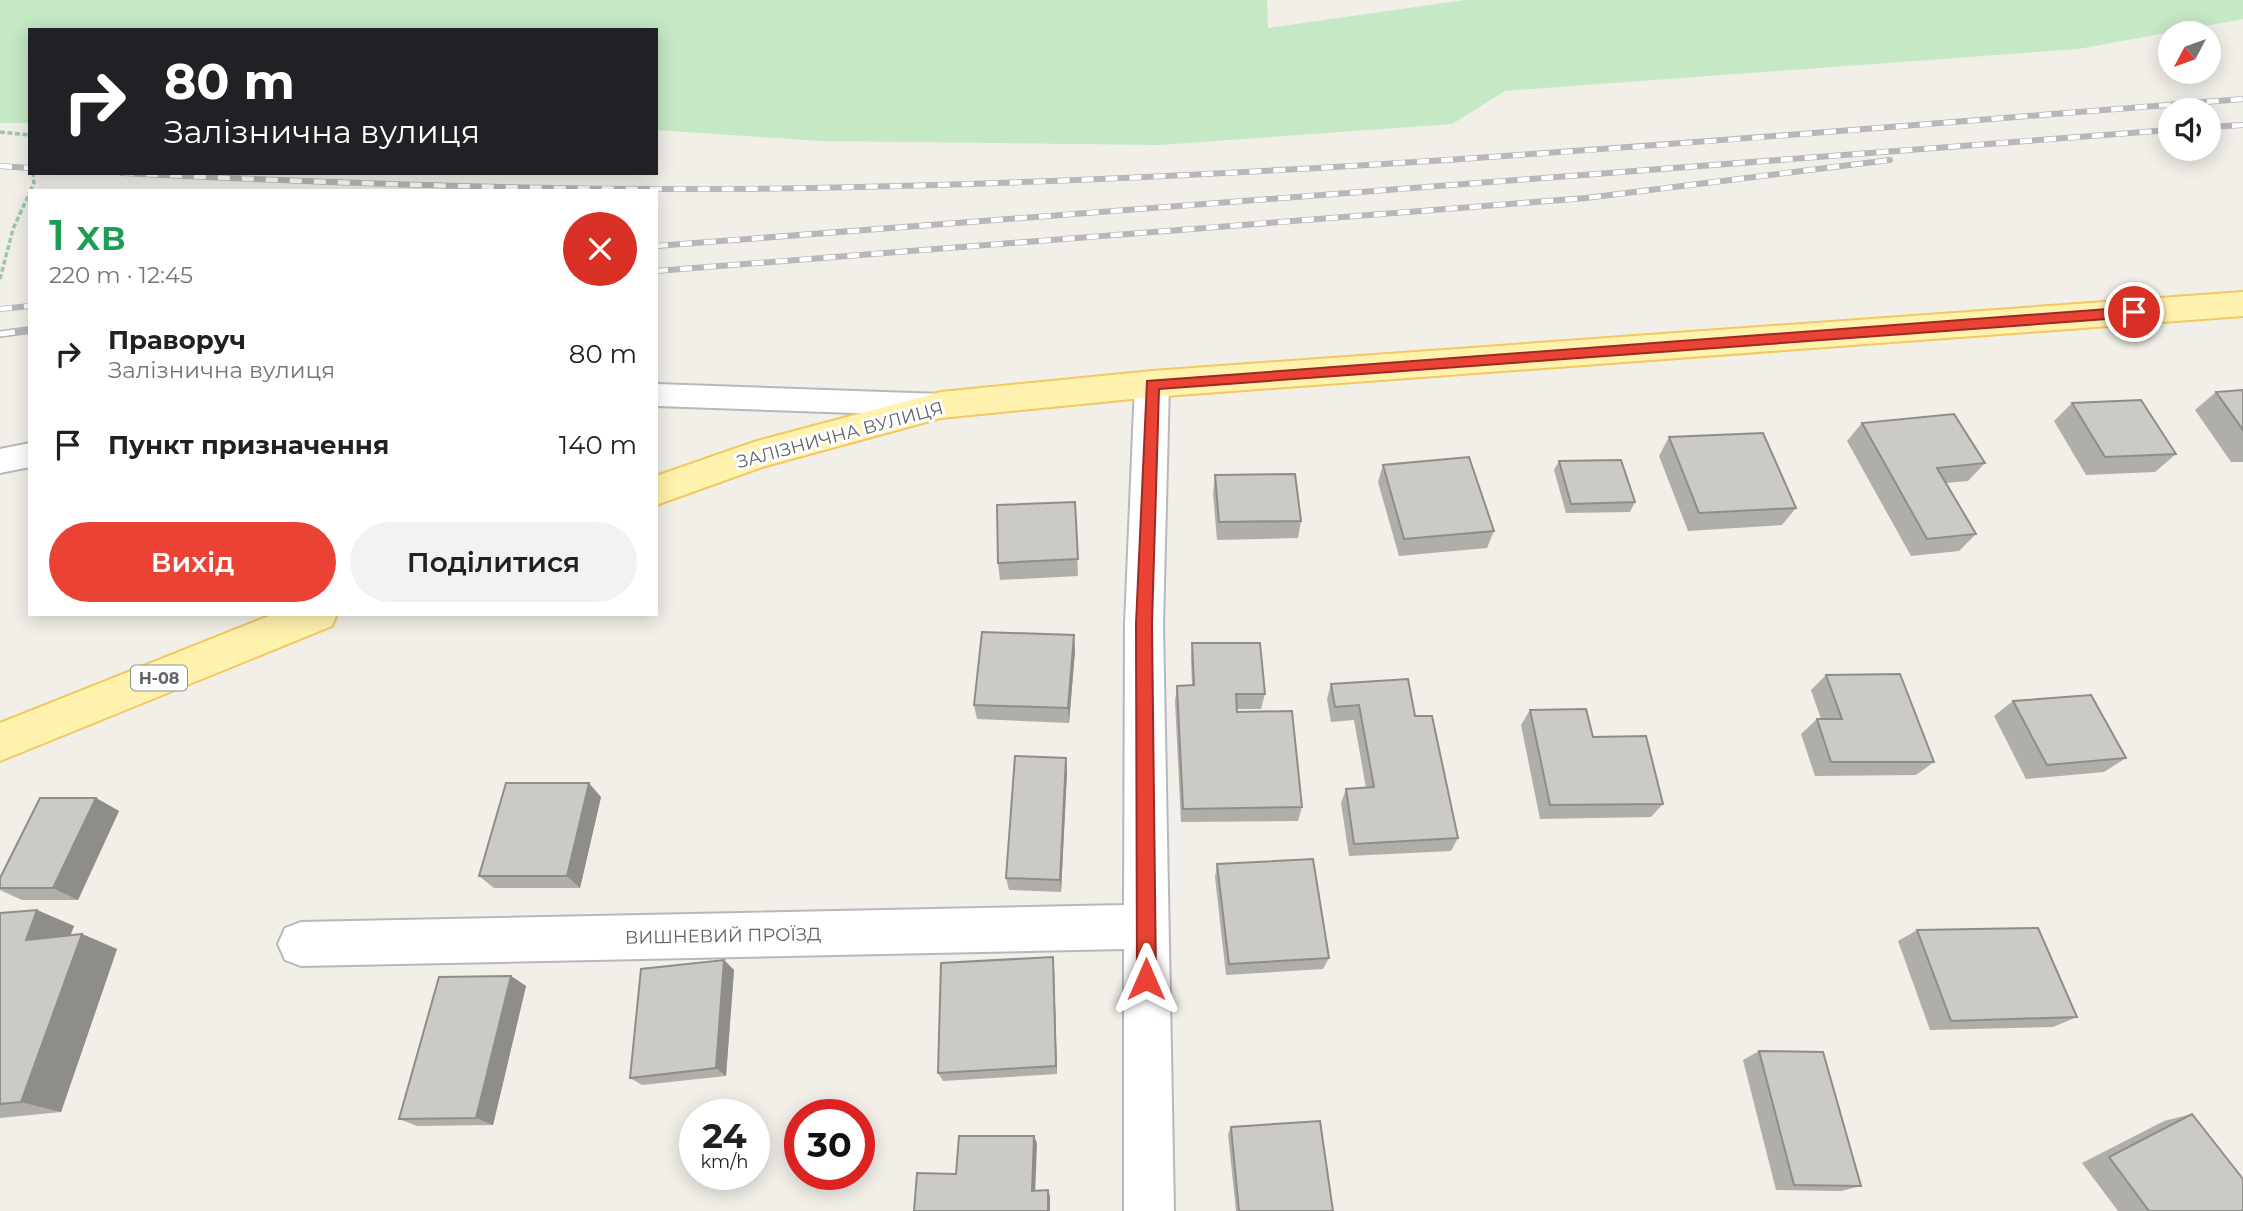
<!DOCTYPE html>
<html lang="uk">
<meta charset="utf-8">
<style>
:root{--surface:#fff;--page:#f2f2f2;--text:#202124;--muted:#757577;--accent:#ea4335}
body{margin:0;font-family:Montserrat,sans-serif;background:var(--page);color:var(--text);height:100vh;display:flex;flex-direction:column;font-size:26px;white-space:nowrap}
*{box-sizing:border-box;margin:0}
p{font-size:23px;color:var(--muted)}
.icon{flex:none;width:38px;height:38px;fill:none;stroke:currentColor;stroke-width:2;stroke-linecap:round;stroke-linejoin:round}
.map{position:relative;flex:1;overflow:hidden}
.panel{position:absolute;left:28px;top:189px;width:630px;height:427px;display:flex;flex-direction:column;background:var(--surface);border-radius:0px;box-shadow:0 4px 18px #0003}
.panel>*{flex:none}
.hud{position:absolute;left:28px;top:28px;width:630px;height:147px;border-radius:0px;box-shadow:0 4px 18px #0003;background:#202124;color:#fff;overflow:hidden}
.needle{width:46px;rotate:229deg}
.fabs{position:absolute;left:2158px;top:21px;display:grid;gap:14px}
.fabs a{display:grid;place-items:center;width:63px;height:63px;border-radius:50%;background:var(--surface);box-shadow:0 4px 18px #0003;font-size:35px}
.speed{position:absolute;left:679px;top:1099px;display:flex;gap:14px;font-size:35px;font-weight:700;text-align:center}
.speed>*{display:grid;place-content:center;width:91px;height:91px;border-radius:50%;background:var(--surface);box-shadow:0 4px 18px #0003;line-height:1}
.speed small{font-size:18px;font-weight:400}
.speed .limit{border:10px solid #d22;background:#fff;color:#111}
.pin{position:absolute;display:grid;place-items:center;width:60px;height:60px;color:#fff;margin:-30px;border:4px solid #fff;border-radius:50%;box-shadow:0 2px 7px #0007}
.me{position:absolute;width:77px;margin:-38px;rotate:0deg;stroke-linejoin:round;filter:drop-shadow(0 0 5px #0008)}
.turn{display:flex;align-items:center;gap:24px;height:147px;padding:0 21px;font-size:32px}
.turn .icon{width:91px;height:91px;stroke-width:2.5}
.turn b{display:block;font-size:49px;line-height:60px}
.round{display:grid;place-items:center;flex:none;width:74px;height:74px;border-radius:37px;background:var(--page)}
.head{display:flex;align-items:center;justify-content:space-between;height:119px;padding:0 21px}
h1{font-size:42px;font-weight:600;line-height:52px;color:#1e9e55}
.button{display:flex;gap:14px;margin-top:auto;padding:14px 21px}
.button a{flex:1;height:80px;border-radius:42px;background:var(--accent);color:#fff;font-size:28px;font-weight:600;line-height:80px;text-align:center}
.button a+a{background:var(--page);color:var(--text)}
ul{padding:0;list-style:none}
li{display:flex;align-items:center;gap:21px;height:91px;padding:0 21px}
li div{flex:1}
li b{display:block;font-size:26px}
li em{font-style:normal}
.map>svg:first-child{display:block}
.green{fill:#c5e8c5}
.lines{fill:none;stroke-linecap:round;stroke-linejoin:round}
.service-casing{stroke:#b5b8bc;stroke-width:4}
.minor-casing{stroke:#b5b8bc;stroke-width:4}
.primary-casing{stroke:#f2c960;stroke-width:4}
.path{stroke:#9cc7a9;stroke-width:3.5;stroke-dasharray:5 2.5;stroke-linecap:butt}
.service{fill:#fff;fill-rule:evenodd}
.minor{fill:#fff;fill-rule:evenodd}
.primary{fill:#fff2af;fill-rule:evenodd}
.rail-far1-casing{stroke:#b6b7b8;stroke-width:6}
.rail-casing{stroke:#b6b7b8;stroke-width:8}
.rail-far1{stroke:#fff;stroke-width:4.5;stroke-dasharray:12;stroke-linecap:butt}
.rail{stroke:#fff;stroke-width:5;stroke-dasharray:15;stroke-linecap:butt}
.wall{fill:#afaea9}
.shaded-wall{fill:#8f8d8a}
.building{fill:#cccac5;stroke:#8f8d8a;stroke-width:2}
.route{fill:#ea4335;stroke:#982c22;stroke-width:2}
.labels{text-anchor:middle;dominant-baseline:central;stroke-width:6;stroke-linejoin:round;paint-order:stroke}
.shield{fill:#fff;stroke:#8f9295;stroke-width:2}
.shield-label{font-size:16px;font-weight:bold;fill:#5f6368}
.street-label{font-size:18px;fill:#5f6368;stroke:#fff}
</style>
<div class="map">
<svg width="2243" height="1211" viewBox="0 0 2243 1211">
<rect width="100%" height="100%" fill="#f1efe8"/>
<!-- green -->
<polygon class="green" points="0,0 1267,0 1268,28 1465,0 2243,0 2243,19 2078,49 1505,91 1452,124 1159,145 820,141 656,130 656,30 30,30 30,123 0,123"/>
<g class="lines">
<!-- service casing -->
<g class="service-casing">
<g id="service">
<polygon points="656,384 941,394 952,397 956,405 952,413 941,416 656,406"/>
<polygon points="30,443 30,467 0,473 0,449"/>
</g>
</g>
<!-- minor casing -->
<g class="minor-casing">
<polygon id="minor" points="1152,371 1164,375 1169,384 1163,624 1174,1211 1124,1211 1124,949 301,966 285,960 278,944 285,928 301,922 1124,905 1125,624 1135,384 1140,375"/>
</g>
<!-- primary casing -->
<g class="primary-casing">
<g id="primary">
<polygon points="2243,292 2243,316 1152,397 941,418 762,467 656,505 656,476 757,441 941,392 1152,371"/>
<polygon points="274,614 337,614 332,626 0,761 0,723"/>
</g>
</g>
<!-- path -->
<g class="path">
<polyline points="0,132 30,135"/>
<polyline points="30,191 34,183 33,173"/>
<polyline points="0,279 13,229 30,192"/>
</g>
<!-- service -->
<use href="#service" class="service"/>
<!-- minor -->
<use href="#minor" class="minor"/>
<!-- primary -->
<use href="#primary" class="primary"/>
<!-- rail-far1 casing -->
<g class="rail-far1-casing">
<g id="rail-far1">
<polyline points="2208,127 2243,125"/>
<polyline points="0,166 30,168"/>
<path d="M122,173C367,185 613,193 858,187C1321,177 1782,135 2243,99"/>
<polyline points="656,246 2170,130"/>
<polyline points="656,271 1586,198 1890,160"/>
<polyline points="0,309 30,306"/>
</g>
</g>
<!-- rail casing -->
<g class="rail-casing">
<polyline id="rail" points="0,334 30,330"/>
</g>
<!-- rail-far1 -->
<use href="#rail-far1" class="rail-far1"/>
<!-- rail -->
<use href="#rail" class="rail"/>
</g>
<!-- wall -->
<g class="wall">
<polygon points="2243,390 2243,462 2231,462 2195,410 2216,392"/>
<polygon points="2072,403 2176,454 2155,472 2086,475 2054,421"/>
<polygon points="1862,423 1985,463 1968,481 1946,483 1976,534 1959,551 1911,556 1847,441"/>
<polygon points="1669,437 1796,508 1782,525 1688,531 1659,456"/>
<polygon points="1559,461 1635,502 1630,512 1566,513 1554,470"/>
<polygon points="1383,465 1494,531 1487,548 1399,556 1378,482"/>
<polygon points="1215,475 1301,521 1298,538 1217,540 1213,493"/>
<polygon points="1075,502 1078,576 1000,580 998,563"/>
<polygon points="1074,635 1075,651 1069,723 977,719 974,705"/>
<polygon points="1192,643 1265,694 1261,709 1237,709 1237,712 1302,807 1298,821 1181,822 1175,701 1177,686 1192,686 1191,659"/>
<polygon points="1826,675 1934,762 1916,775 1815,776 1801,734 1817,719 1821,719 1811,690"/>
<polygon points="1331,684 1415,716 1458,838 1451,851 1349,856 1341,803 1346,789 1366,788 1354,720 1331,722 1327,699"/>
<polygon points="2013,701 2126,758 2104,772 2026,779 1994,716"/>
<polygon points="1530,710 1593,737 1663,804 1651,817 1540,819 1521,725"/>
<polygon points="1066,758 1067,772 1061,892 1009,890 1006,878"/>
<polygon points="601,797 580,888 494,888 479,876"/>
<polygon points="96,798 119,811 78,900 22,900 0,890 0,878"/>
<polygon points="1217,864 1329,958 1323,969 1226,975 1215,877"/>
<polygon points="37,910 74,926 70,935 82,934 117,949 61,1112 0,1118 0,913"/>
<polygon points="1917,930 2077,1017 2053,1027 1930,1030 1898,941"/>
<polygon points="1053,957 1054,967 1057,1074 943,1081 938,1073"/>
<polygon points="724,960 734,970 726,1076 642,1085 630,1078"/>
<polygon points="511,976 526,986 493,1125 417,1126 399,1119"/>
<polygon points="1759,1051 1861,1186 1841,1191 1776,1190 1743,1060"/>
<polygon points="2192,1114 2243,1211 2118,1211 2082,1163 2164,1121"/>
<polygon points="1231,1127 1333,1211 1236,1211 1228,1134"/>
</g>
<!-- shaded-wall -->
<g class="shaded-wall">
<polygon points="1074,635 1075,651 1069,723 1068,708"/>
<polygon points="1066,758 1067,772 1061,892 1060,880"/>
<polygon points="589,783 601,797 580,888 567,876"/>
<polygon points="96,798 119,811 78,900 53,888"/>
<polygon points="37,910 74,926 63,955 26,940"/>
<polygon points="82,934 117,949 61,1112 21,1102"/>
<polygon points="1053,957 1054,967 1057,1074 1056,1066"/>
<polygon points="724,960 734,970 726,1076 716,1068"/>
<polygon points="511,976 526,986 493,1125 476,1118"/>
<polygon points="1034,1136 1037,1143 1035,1196 1032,1191"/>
<polygon points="1048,1190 1050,1196 1050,1211 1048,1211"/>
</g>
<!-- building -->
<g class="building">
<polygon points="2243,390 2243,430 2216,392"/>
<polygon points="2141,400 2176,454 2105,457 2072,403"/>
<polygon points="1954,414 1985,463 1937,468 1976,534 1927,539 1862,423"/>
<polygon points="1763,433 1796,508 1699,513 1669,437"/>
<polygon points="1469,457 1494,531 1404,539 1383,465"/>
<polygon points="1621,460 1635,502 1571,504 1559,461"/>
<polygon points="1295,474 1301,521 1219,522 1215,475"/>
<polygon points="1075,502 1078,559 998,563 997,505"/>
<polygon points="982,632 1074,635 1068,708 974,705"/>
<polygon points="1192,643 1260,643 1265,694 1236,694 1237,712 1292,711 1302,807 1183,809 1177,686 1194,685"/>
<polygon points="1900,674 1934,762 1831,762 1817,719 1842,719 1826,675"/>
<polygon points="1408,679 1415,716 1432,716 1458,838 1354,844 1346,789 1374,787 1359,705 1335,707 1331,684"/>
<polygon points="2091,695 2126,758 2047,765 2013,701"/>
<polygon points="1586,709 1593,737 1646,736 1663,804 1550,805 1530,710"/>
<polygon points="1015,756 1066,758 1060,880 1006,878"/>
<polygon points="506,783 589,783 567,876 479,876"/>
<polygon points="40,798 96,798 53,888 0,888 0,878"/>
<polygon points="1313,859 1329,958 1229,964 1217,864"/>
<polygon points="37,910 26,940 82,934 21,1102 0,1104 0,913"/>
<polygon points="2038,928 2077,1017 1951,1021 1917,930"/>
<polygon points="1053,957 1056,1066 938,1073 941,963"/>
<polygon points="724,960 716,1068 630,1078 641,969"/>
<polygon points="511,976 476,1118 399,1119 439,977"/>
<polygon points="1759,1051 1823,1052 1861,1186 1794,1185"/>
<polygon points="2192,1114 2243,1179 2243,1211 2149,1211 2109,1157"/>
<polygon points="1320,1121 1333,1211 1239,1211 1231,1127"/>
<polygon points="959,1136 1034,1136 1032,1191 1048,1190 1048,1211 914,1211 917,1173 956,1174"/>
</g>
<!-- route -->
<polygon class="route" points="2134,307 2141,312 2134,317 1159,389 1152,624 1156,979 1153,985 1146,988 1140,985 1137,979 1136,624 1147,381"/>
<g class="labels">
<!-- shield labels -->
<rect class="shield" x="131" y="665.5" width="56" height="25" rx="5"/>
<g class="shield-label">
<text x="159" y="678">Н-08</text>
</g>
<!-- street labels -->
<g class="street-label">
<text transform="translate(840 435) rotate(-15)">ЗАЛІЗНИЧНА ВУЛИЦЯ</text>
<text transform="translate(723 936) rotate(-1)">ВИШНЕВИЙ ПРОЇЗД</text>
</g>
</g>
</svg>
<div class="fabs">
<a><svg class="needle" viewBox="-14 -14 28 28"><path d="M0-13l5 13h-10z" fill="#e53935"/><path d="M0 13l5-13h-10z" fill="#757577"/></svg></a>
<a><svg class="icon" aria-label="sound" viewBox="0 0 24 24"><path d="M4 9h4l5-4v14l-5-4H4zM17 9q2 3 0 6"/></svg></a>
</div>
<div class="speed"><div>24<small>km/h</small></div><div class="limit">30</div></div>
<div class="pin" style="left:2134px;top:312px;background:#d93025"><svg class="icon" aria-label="arrive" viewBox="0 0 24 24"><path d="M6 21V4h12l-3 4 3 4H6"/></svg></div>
<svg class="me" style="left:1146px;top:979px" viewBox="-20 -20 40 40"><path d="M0-17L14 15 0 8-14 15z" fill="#ea4335" stroke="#fff" stroke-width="4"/></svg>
<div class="hud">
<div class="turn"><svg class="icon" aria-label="right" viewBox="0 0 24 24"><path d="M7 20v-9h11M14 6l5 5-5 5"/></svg><div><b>80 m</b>Залізнична вулиця</div></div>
</div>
<section class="panel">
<div class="head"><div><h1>1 хв</h1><p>220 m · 12:45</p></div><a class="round" style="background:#d93025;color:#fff"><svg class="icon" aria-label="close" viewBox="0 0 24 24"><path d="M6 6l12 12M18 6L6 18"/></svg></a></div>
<ul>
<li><svg class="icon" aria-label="right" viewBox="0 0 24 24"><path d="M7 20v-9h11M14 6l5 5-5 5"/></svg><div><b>Праворуч</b><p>Залізнична вулиця</p></div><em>80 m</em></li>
<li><svg class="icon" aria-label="arrive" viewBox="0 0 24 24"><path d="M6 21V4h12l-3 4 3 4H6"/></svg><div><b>Пункт призначення</b></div><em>140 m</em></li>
</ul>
<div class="button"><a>Вихід</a><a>Поділитися</a></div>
</section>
</div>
